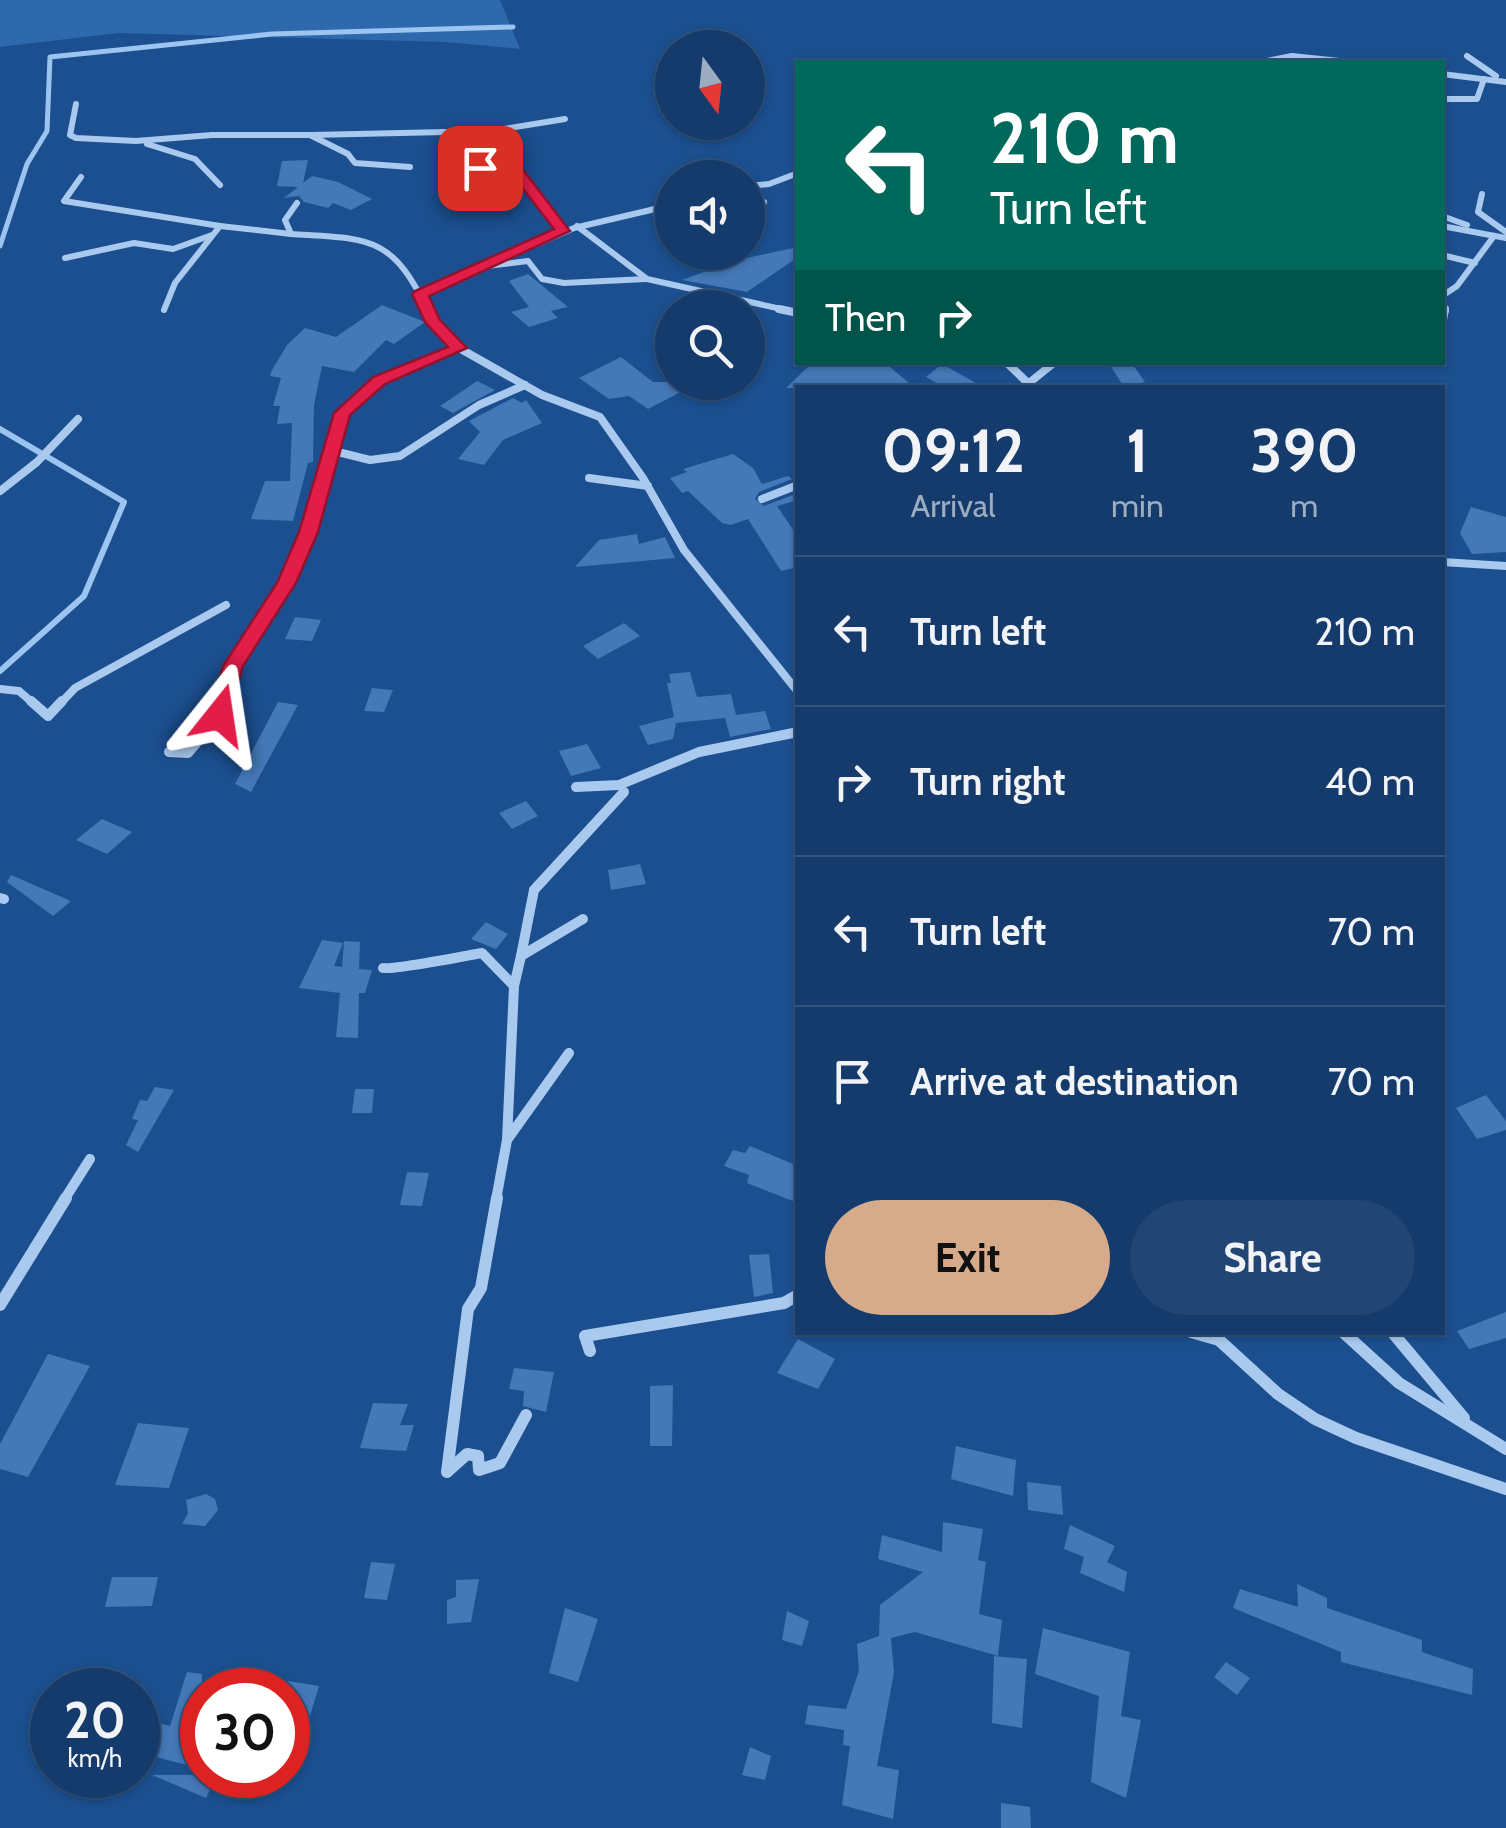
<!DOCTYPE html>
<style>
:root{--surface:#143b6b;--page:#214673;--text:#f1f3f6;--muted:#9dadc1;--line:#33557e;--accent:#d6ab8b}
body{margin:0;font-family:Cabin,sans-serif;background:var(--page);color:var(--text);height:100vh;display:flex;flex-direction:column;font-size:38px;white-space:nowrap}
*{box-sizing:border-box;margin:0}
p{font-size:32px;color:var(--muted)}
.icon{flex:none;width:55px;height:55px;fill:none;stroke:currentColor;stroke-width:2;stroke-linecap:round;stroke-linejoin:round}
.map{position:relative;flex:1;overflow:hidden}
.sheet{position:absolute;left:795px;top:385px;width:650px;height:950px;display:flex;flex-direction:column;background:var(--surface);border-radius:0px;box-shadow:0 2px 8px #0004,0 0 0 2px var(--line)}
.sheet>*{flex:none}
.hud{position:absolute;left:795px;top:60px;width:650px;height:305px;border-radius:0px;box-shadow:0 2px 8px #0004,0 0 0 2px var(--line);background:#00695c;color:#fff;overflow:hidden}
.needle{width:65px;rotate:165deg}
.controls{position:absolute;left:655px;top:30px;display:grid;gap:20px}
.controls a{display:grid;place-items:center;width:110px;height:110px;border-radius:50%;background:var(--surface);box-shadow:0 2px 8px #0004,0 0 0 2px var(--line);font-size:50px}
.speed{position:absolute;left:30px;top:1668px;display:flex;gap:20px;font-size:50px;font-weight:700;text-align:center}
.speed>*{display:grid;place-content:center;width:130px;height:130px;border-radius:50%;background:var(--surface);box-shadow:0 2px 8px #0004,0 0 0 2px var(--line);line-height:1}
.speed small{font-size:25px;font-weight:400}
.speed .limit{border:15px solid #d22;background:#fff;color:#111}
.pin{position:absolute;display:grid;place-items:center;width:85px;height:85px;color:#fff;margin:-42px;border-radius:20px;box-shadow:0 5px 15px #0006}
.me{position:absolute;width:110px;margin:-55px;rotate:15deg;stroke-linejoin:round;filter:drop-shadow(0 0 8px #0008)}
.turn{display:flex;align-items:center;gap:35px;height:210px;padding:0 30px;font-size:45px}
.turn .icon{width:130px;height:130px;stroke-width:2.5}
.turn b{display:block;font-size:70px;line-height:85px}
.then{display:flex;align-items:center;height:95px;padding:0 30px;background:#0003;gap:20px;font-size:38px}
.eta{display:flex;justify-content:space-evenly;align-items:center;height:170px;text-align:center}
.eta b{font-size:60px;font-weight:700;line-height:70px}
.cta{display:flex;gap:20px;margin-top:auto;padding:20px 30px}
.cta a{flex:1;height:115px;border-radius:60px;background:var(--accent);color:#111;font-size:40px;font-weight:700;line-height:115px;text-align:center}
.cta a+a{background:var(--page);color:var(--text)}
ul{padding:0;list-style:none}
li{display:flex;align-items:center;gap:30px;height:150px;padding:0 30px;border-top:2px solid var(--line)}
li div{flex:1}
li b{display:block;font-size:38px}
li em{font-style:normal}
.map>svg:first-child{display:block}
.green{fill:#2e69ad}
.lines{fill:none;stroke-linecap:round;stroke-linejoin:round}
.stream-far1{stroke:#9cc4f0;stroke-width:5}
.stream{stroke:#9cc4f0;stroke-width:6}
.building{fill:#4478b7}
.street-far3{stroke:#a9c9ee;stroke-width:6}
.street-far2{stroke:#a9c9ee;stroke-width:8}
.street-far1{stroke:#a9c9ee;stroke-width:10}
.street{stroke:#a9c9ee;stroke-width:12}
.route{fill:#e11d48;stroke:#92132f;stroke-width:2.5}
</style>
<div class="map">
<svg width="1506" height="1828" viewBox="0 0 1506 1828">
<rect width="100%" height="100%" fill="#1b4f8f"/>
<!-- green -->
<polygon class="green" points="0,0 500,0 520,49 446,42 118,33 0,47"/>
<g class="lines">
<!-- stream-far1 -->
<polyline class="stream-far1" points="0,246 27,164 47,131 50,57 272,34 513,27"/>
<!-- stream -->
<polyline class="stream" points="0,429 124,502 84,596 0,671"/>
</g>
<!-- building -->
<g class="building">
<polygon points="308,160 303,183 312,176 338,182 372,199 351,210 333,203 328,208 304,202 299,196 284,198 298,187 277,186 282,161"/>
<polygon points="798,247 798,257 747,292 682,280 737,260"/>
<polygon points="528,274 568,307 551,311 558,318 529,327 511,312 529,307 509,281"/>
<polygon points="382,305 425,322 394,344 386,340 354,372 322,366 314,405 313,462 308,463 293,521 251,519 265,481 290,481 292,423 277,424 280,406 273,406 281,378 270,376 272,370 287,345 305,328 336,337"/>
<polygon points="621,357 653,382 700,382 648,409 629,396 609,399 579,378"/>
<polygon points="813,362 854,367 859,362 884,362 915,388 786,388"/>
<polygon points="1108,362 1133,365 1145,382 1124,387"/>
<polygon points="942,364 985,388 945,388 926,377"/>
<polygon points="477,381 495,390 453,413 440,406"/>
<polygon points="513,398 522,403 526,400 542,423 503,440 484,465 458,459 480,432 469,421"/>
<polygon points="733,454 753,468 762,484 788,476 792,479 759,492 755,499 764,506 798,493 798,500 777,506 798,537 798,567 781,571 748,519 731,525 722,523 688,491 682,493 670,478 687,472 683,469"/>
<polygon points="1471,507 1506,517 1506,552 1472,554 1460,533"/>
<polygon points="637,534 639,544 665,537 675,558 575,567 599,540"/>
<polygon points="295,617 321,620 312,641 285,639"/>
<polygon points="624,623 640,636 598,659 583,646"/>
<polygon points="690,672 697,697 731,694 736,715 765,711 771,729 730,737 725,718 676,723 673,739 648,745 639,726 674,717 667,683 671,683 669,674"/>
<polygon points="372,688 393,690 384,712 364,711"/>
<polygon points="278,702 298,705 251,792 235,784"/>
<polygon points="587,744 601,768 571,776 559,751"/>
<polygon points="526,801 538,816 512,829 499,813"/>
<polygon points="102,819 132,832 107,854 76,840"/>
<polygon points="640,864 646,884 611,890 608,870"/>
<polygon points="11,875 71,901 53,916 7,882"/>
<polygon points="486,922 508,934 496,949 471,939"/>
<polygon points="322,940 343,943 334,966 342,967 344,941 360,942 359,969 372,970 365,993 359,993 358,1038 336,1037 340,993 299,988"/>
<polygon points="155,1087 174,1090 138,1152 126,1145 138,1120 132,1119 140,1100 147,1101"/>
<polygon points="355,1089 374,1089 372,1113 352,1113"/>
<polygon points="1486,1095 1506,1121 1506,1130 1477,1139 1456,1108"/>
<polygon points="750,1146 798,1166 798,1203 747,1183 749,1175 724,1166 733,1150 745,1153"/>
<polygon points="407,1172 429,1173 422,1206 400,1205"/>
<polygon points="769,1254 773,1293 754,1297 749,1255"/>
<polygon points="1506,1312 1506,1338 1469,1349 1457,1331"/>
<polygon points="798,1339 835,1359 818,1389 777,1373"/>
<polygon points="48,1354 90,1366 28,1477 0,1469 0,1444"/>
<polygon points="514,1368 554,1372 546,1412 523,1406 524,1391 509,1389"/>
<polygon points="673,1385 672,1446 650,1446 650,1386"/>
<polygon points="373,1403 408,1404 400,1425 414,1425 406,1451 360,1448"/>
<polygon points="138,1423 189,1428 169,1488 115,1485"/>
<polygon points="956,1446 1016,1460 1013,1496 951,1479"/>
<polygon points="1027,1482 1061,1486 1063,1515 1028,1510"/>
<polygon points="206,1494 215,1499 218,1510 205,1526 182,1524 188,1513 186,1500"/>
<polygon points="943,1522 983,1529 978,1560 986,1562 979,1614 1002,1620 998,1656 915,1632 891,1638 894,1672 877,1766 899,1770 893,1819 842,1805 850,1746 843,1745 844,1730 805,1724 808,1705 846,1709 859,1671 857,1644 879,1636 880,1605 923,1572 878,1559 882,1535 942,1552"/>
<polygon points="1070,1525 1115,1546 1107,1562 1127,1572 1124,1592 1080,1573 1084,1557 1064,1549"/>
<polygon points="371,1562 395,1564 387,1600 364,1598"/>
<polygon points="112,1577 158,1577 152,1606 105,1607"/>
<polygon points="479,1579 471,1622 447,1624 447,1600 456,1597 456,1580"/>
<polygon points="1297,1584 1327,1598 1327,1608 1422,1640 1422,1652 1473,1669 1472,1695 1341,1662 1341,1652 1233,1608 1240,1589 1298,1607"/>
<polygon points="565,1608 598,1619 578,1682 549,1673"/>
<polygon points="787,1611 809,1621 802,1646 782,1640"/>
<polygon points="1043,1628 1130,1652 1121,1716 1141,1720 1126,1798 1091,1782 1099,1696 1035,1674"/>
<polygon points="994,1656 1027,1659 1022,1728 992,1723"/>
<polygon points="1226,1662 1250,1678 1237,1695 1214,1677"/>
<polygon points="187,1672 202,1674 202,1769 141,1753 154,1722 170,1726"/>
<polygon points="288,1681 319,1686 310,1716 288,1712"/>
<polygon points="750,1747 771,1756 765,1780 742,1775"/>
<polygon points="152,1775 217,1775 206,1798"/>
<polygon points="1001,1803 1030,1807 1031,1828 1001,1828"/>
</g>
<g class="lines">
<!-- street-far3 -->
<g class="street-far3">
<polyline points="1467,56 1496,76"/>
<polyline points="1200,62 1244,62"/>
<polyline points="1262,62 1292,56 1349,62"/>
<polyline points="1442,74 1506,82"/>
<polyline points="1442,99 1477,99 1484,79"/>
<polyline points="76,104 70,135 76,138 136,141 212,135 310,135 348,154 355,163 410,167"/>
<polyline points="461,134 478,148 480,168 519,174 563,231"/>
<polyline points="311,135 491,131 565,119"/>
<polyline points="147,144 195,159 220,185"/>
<polyline points="81,177 64,201 220,226"/>
<polyline points="748,186 769,184 798,173"/>
<polyline points="1482,194 1478,212 1506,232"/>
<path d="M297,203L285,220L291,234C368,239 392,234 428,311"/>
<polyline points="748,203 764,202"/>
<polyline points="1442,216 1467,225"/>
<polyline points="577,226 647,279 790,311"/>
<polyline points="1442,226 1506,238"/>
<polyline points="1442,255 1475,263"/>
<polyline points="65,258 134,243 173,249 212,235"/>
<polyline points="487,266 528,261 542,279 564,283 646,279"/>
<polyline points="420,294 574,228 672,205"/>
<polyline points="1442,296 1457,286 1494,236"/>
<polyline points="1442,303 1446,311"/>
<polyline points="164,310 175,283 220,226 291,234"/>
</g>
<!-- street-far2 -->
<g class="street-far2">
<polyline points="427,309 433,322 459,348 542,395 600,417 643,478 684,550 798,692"/>
<polyline points="779,309 798,313"/>
<polyline points="1442,326 1445,309"/>
<polyline points="1006,362 1033,388"/>
<polyline points="1029,383 1055,362"/>
<polyline points="330,450 342,413 379,380 459,348"/>
<polyline points="589,478 648,486"/>
<polyline points="0,491 37,462 78,419"/>
<polyline points="762,499 798,485"/>
<polyline points="1442,562 1506,566"/>
<polyline points="0,689 19,691 34,704"/>
<polyline points="60,704 75,688 226,605"/>
<polyline points="223,704 233,665 286,583 325,484 330,450 370,460 400,456 479,405 525,385"/>
</g>
<!-- street-far1 -->
<g class="street-far1">
<polyline points="31,701 48,716 62,701"/>
<polyline points="169,752 188,753 220,715 224,701"/>
<polyline points="576,787 619,785 699,752 798,732"/>
<polyline points="0,898 4,899"/>
<polyline points="583,919 521,956 534,890 624,792"/>
<polyline points="521,956 514,986 507,1140 569,1053"/>
<path d="M383,968C390,970 466,956 482,953L514,986"/>
<polyline points="64,1200 90,1159"/>
<polyline points="496,1200 507,1140"/>
</g>
<!-- street -->
<g class="street">
<polyline points="0,1305 66,1198"/>
<polyline points="1191,1332 1219,1340 1278,1394 1315,1419 1356,1438 1506,1489"/>
<polyline points="1343,1332 1399,1383 1506,1449"/>
<polyline points="1392,1332 1464,1418"/>
<polyline points="590,1351 585,1336 784,1303 798,1295"/>
<polyline points="448,1471 467,1454 478,1456 479,1470 500,1463 526,1415"/>
<polyline points="447,1472 468,1309 481,1288 497,1198"/>
</g>
</g>
<!-- route -->
<polygon class="route" points="480,163 524,171 570,231 429,296 440,320 467,348 385,384 350,415 318,532 296,583 243,666 228,720 213,720 210,715 223,666 277,583 299,532 334,413 373,377 448,347 425,322 412,294 415,291 554,229 514,177 475,171 475,165"/>
</svg>
<div class="controls">
<a><svg class="needle" viewBox="-14 -14 28 28"><path d="M0-13l5 13h-10z" fill="#e53935"/><path d="M0 13l5-13h-10z" fill="#9dadc1"/></svg></a>
<a><svg class="icon" aria-label="sound" viewBox="0 0 24 24"><path d="M4 9h4l5-4v14l-5-4H4zM17 9q2 3 0 6"/></svg></a>
<a><svg class="icon" aria-label="search" viewBox="0 0 24 24"><circle cx="10" cy="10" r="6"/><path d="M15 15l6 6"/></svg></a>
</div>
<div class="speed"><div>20<small>km/h</small></div><div class="limit">30</div></div>
<div class="pin" style="left:480px;top:168px;background:#d93025"><svg class="icon" aria-label="arrive" viewBox="0 0 24 24"><path d="M6 21V4h12l-3 4 3 4H6"/></svg></div>
<svg class="me" style="left:220px;top:715px" viewBox="-20 -20 40 40"><path d="M0-17L14 15 0 8-14 15z" fill="#e11d48" stroke="#fff" stroke-width="4"/></svg>
<div class="hud">
<div class="turn"><svg class="icon" aria-label="left" viewBox="0 0 24 24"><path d="M17 20v-9H6M10 6l-5 5 5 5"/></svg><div><b>210 m</b>Turn left</div></div>
<div class="then">Then<svg class="icon" aria-label="right" viewBox="0 0 24 24"><path d="M7 20v-9h11M14 6l5 5-5 5"/></svg></div>
</div>
<section class="sheet">
<div class="eta">
<div><b>09:12</b><p>Arrival</p></div>
<div><b>1</b><p>min</p></div>
<div><b>390</b><p>m</p></div>
</div>
<ul>
<li><svg class="icon" aria-label="left" viewBox="0 0 24 24"><path d="M17 20v-9H6M10 6l-5 5 5 5"/></svg><div><b>Turn left</b></div><em>210 m</em></li>
<li><svg class="icon" aria-label="right" viewBox="0 0 24 24"><path d="M7 20v-9h11M14 6l5 5-5 5"/></svg><div><b>Turn right</b></div><em>40 m</em></li>
<li><svg class="icon" aria-label="left" viewBox="0 0 24 24"><path d="M17 20v-9H6M10 6l-5 5 5 5"/></svg><div><b>Turn left</b></div><em>70 m</em></li>
<li><svg class="icon" aria-label="arrive" viewBox="0 0 24 24"><path d="M6 21V4h12l-3 4 3 4H6"/></svg><div><b>Arrive at destination</b></div><em>70 m</em></li>
</ul>
<div class="cta"><a>Exit</a><a>Share</a></div>
</section>
</div>
